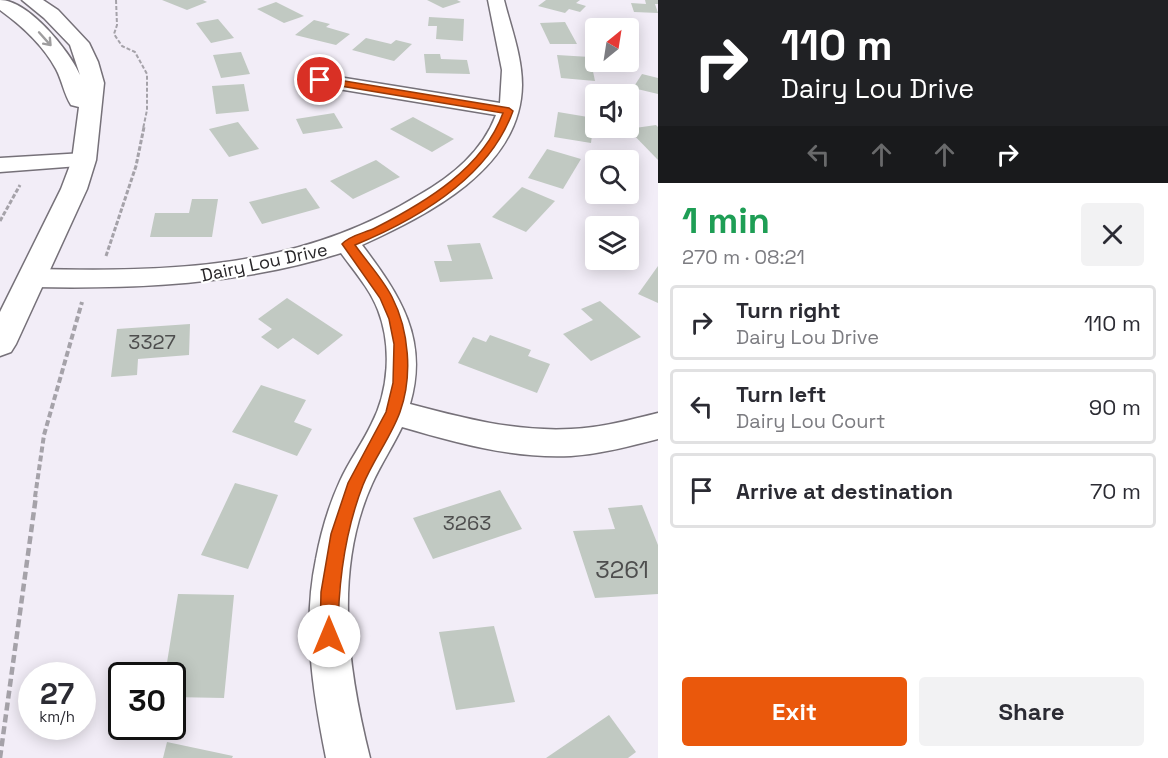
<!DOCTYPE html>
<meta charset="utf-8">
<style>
:root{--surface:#fff;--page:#f2f2f3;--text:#2b2b33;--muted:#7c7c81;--line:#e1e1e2;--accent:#ea580c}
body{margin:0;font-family:"Space Grotesk",sans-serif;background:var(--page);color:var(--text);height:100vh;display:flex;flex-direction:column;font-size:22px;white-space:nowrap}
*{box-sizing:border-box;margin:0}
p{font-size:20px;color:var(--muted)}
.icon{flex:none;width:33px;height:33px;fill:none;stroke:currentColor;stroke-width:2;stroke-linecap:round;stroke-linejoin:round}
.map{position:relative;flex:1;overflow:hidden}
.sheet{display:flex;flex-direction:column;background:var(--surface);width:510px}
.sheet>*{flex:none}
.banner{background:#202124;color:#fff;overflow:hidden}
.needle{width:39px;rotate:30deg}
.buttons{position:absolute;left:585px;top:18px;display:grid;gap:12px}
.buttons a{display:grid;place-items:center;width:54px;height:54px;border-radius:6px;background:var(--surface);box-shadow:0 3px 15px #0003;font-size:30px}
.speed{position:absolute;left:18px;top:662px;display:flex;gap:12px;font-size:30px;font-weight:700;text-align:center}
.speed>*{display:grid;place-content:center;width:78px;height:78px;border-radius:50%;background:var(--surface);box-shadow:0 3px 15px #0003;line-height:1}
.speed small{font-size:15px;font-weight:400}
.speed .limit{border:3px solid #111;border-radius:9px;background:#fff;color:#111}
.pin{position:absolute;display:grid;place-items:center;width:51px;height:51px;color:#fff;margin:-26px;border:3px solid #fff;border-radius:50%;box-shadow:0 2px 6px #0007}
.me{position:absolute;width:66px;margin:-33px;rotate:0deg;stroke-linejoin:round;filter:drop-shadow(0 0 4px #0008)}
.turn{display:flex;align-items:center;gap:21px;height:126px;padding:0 24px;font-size:27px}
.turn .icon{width:78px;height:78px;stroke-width:2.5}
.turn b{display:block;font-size:42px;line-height:51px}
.lanes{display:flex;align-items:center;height:57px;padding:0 24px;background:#0003;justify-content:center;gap:30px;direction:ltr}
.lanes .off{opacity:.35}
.round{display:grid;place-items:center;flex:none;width:63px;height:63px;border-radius:6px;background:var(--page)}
.summary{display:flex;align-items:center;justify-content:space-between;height:102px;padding:0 24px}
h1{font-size:36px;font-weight:800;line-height:45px;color:#1e9e55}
.action{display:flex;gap:12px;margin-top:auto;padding:12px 24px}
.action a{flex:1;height:69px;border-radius:6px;background:var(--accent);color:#fff;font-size:24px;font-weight:800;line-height:69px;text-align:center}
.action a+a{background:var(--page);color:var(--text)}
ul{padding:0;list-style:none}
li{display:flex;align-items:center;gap:18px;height:75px;margin:0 12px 9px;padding:0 12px;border:3px solid var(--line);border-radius:6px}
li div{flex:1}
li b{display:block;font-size:22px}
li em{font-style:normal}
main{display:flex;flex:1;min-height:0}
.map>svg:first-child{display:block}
.building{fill:#c1c9c2}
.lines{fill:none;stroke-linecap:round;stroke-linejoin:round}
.street-casing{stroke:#767179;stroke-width:3}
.secondary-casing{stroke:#767179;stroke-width:3}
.path-far3{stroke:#a5a2a9;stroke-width:2;stroke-dasharray:4 2;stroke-linecap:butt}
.path-far2{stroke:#a5a2a9;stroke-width:3;stroke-dasharray:4.5 2;stroke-linecap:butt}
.path-far1{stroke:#a5a2a9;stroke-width:4;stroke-dasharray:6 3;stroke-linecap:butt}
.path{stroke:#a5a2a9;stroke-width:4.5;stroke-dasharray:8 4;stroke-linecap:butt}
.street{fill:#fff;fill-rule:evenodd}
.secondary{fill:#fff;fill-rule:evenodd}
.oneway{stroke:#9e9d9e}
.route{fill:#ea580c;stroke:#983908;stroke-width:1.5}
.labels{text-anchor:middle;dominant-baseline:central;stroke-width:4.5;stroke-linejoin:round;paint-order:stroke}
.far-street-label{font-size:18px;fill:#272528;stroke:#fff}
.number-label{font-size:20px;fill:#4e4e4e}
.near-number-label{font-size:24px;fill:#4e4e4e}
</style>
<main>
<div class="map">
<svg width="658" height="758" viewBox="0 0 658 758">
<rect width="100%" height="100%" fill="#f2edf7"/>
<!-- building -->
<g class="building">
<polygon points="162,0 203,0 207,2 187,10"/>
<polygon points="427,0 457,0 461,2 443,8"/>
<polygon points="546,0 580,0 576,3 586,6 580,12 569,9 565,13 538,6"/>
<polygon points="645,0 658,0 658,4 655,4 658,13 634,12 631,3 646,4"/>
<polygon points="276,2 304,16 284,23 257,9"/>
<polygon points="429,17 464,19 463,41 436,39 437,26 428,26"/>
<polygon points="218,19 234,38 211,43 196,23"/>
<polygon points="314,20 330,24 326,27 350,34 336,45 295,35"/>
<polygon points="565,22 577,44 550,44 540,23"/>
<polygon points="366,38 391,44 396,40 412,44 394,61 352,50"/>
<polygon points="241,52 250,74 221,78 213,55"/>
<polygon points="424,54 440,54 441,59 467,60 470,74 426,73"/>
<polygon points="557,55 590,57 595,81 561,78"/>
<polygon points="642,74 658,78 658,94 633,88"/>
<polygon points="244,84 249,111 216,114 212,86"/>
<polygon points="558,112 594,118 591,143 554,137"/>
<polygon points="334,113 343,128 303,134 296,119"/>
<polygon points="413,117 454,139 432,152 390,129"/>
<polygon points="238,122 259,149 229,157 209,129"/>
<polygon points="656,125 658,127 658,160 628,129"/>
<polygon points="547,149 581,159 563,189 528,178"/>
<polygon points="376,160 400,177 353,199 330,181"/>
<polygon points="522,187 555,201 526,232 492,217"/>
<polygon points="306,188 320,208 262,224 249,202"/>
<polygon points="192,199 218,199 212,237 150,237 155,213 189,213"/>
<polygon points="480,243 493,279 440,282 434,261 452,261 447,245"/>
<polygon points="658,266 658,303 638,294"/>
<polygon points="287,298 343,335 318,355 293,338 278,349 261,337 272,329 258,319"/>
<polygon points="600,301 641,337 591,361 563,334 593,320 581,309"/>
<polygon points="190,324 189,355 138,359 137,375 111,377 117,329"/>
<polygon points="490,335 531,350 528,356 550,364 537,393 458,363 473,337 486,342"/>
<polygon points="261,385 306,400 294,422 312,429 297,456 232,432"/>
<polygon points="235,483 278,495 248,569 201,555"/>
<polygon points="500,490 522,529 433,559 413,518"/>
<polygon points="642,505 658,545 658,594 595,598 573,531 615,529 608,508"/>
<polygon points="178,594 234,595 224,698 172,697 172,675 165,675"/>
<polygon points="494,626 515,702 456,710 439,632"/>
<polygon points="609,715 636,752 628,758 546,758"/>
<polygon points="167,742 233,756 232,758 163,758"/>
</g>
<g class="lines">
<!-- street casing -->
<g class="street-casing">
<g id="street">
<path d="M488,0H504C511,28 522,56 522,85C521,169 427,215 362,245C400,295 429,339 410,404C463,418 516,432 571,429C601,428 629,420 658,413V439C630,446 601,454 571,456C513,459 457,443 402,427C393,446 381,464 372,484C333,570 348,670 370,758H326C313,693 302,625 316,559C321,532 329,505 340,481C349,461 362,444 371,425C389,391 392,346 378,310C370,289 354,271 341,253C240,285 138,289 32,287L23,284L19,278L23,272L32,269C170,272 297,270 419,195C452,176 482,152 496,115L320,86L313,84L310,80L313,76L320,74L500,103L502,70Z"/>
<polygon points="84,153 92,155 95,160 92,165 0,172 0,158"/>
</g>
</g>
<!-- secondary casing -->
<g class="secondary-casing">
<path id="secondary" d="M0,0C28,0 69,50 80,75L70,45L44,18L22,0H43L58,10L89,43L98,62L104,83L96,160L87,189L16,344L11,352L0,356V312L61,189L72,160L79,107L71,105C64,94 62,80 56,69C43,45 22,26 0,10Z"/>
</g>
<!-- path-far3 -->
<polyline class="path-far3" points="116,0 117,25 114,34 122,46 135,52 147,74 147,110 143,129"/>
<!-- path-far2 -->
<g class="path-far2">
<polyline points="0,221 20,185"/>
<polyline points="106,256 136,166 144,127"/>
</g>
<!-- path-far1 -->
<polyline class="path-far1" points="35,497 44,435 82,302"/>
<!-- path -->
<polyline class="path" points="0,758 36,496"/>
<!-- street -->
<use href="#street" class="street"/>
<!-- secondary -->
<use href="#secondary" class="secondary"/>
</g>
<!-- one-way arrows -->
<defs><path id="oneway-shaft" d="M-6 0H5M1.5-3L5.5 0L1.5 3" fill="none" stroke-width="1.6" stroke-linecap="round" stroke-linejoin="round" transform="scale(1.5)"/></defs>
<use class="oneway" href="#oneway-shaft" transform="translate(45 39) rotate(48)"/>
<!-- route -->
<path class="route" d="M320,77L509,108L513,111C489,178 418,219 355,245C367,262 383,279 392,297C409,330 413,376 400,412C391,437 373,460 363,485C344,534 338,584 338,636L335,643L329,645L323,643L320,636L321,592L331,534L348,483L386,412L393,383L394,344L389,319L380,298L342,244C350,235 365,233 375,228C426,202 483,168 503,113L317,82V78Z"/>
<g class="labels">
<!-- far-street labels -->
<g class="far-street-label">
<text transform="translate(264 262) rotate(-12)">Dairy Lou Drive</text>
</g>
<!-- number labels -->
<g class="number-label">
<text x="152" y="342">3327</text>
<text x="467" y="523">3263</text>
</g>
<!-- near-number labels -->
<g class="near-number-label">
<text x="622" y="569">3261</text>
</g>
</g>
</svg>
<div class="buttons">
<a><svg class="needle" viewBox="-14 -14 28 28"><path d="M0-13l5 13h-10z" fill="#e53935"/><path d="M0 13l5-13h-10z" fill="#7c7c81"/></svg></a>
<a><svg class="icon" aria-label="sound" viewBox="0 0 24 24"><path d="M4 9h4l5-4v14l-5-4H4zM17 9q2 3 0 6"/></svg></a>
<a><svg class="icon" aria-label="search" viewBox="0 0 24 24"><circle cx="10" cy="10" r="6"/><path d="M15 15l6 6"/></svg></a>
<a><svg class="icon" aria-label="layers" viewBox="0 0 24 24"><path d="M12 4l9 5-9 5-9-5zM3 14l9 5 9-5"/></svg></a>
</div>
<div class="speed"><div>27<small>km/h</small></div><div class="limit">30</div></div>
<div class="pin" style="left:320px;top:80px;background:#d93025"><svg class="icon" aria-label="arrive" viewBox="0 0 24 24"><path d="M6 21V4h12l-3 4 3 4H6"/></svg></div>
<svg class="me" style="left:329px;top:636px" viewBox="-20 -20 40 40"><circle r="19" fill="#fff"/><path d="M0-13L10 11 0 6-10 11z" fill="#ea580c"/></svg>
</div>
<section class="sheet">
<div class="banner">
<div class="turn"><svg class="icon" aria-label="right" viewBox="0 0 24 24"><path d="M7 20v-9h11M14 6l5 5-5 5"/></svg><div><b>110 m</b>Dairy Lou Drive</div></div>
<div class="lanes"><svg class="icon off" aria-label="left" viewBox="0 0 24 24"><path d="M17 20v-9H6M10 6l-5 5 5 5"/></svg><svg class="icon off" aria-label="ahead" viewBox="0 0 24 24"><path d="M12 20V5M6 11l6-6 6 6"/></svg><svg class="icon off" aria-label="ahead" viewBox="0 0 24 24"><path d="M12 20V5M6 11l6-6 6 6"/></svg><svg class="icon" aria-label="right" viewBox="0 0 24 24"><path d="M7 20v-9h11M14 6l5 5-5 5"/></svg></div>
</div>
<div class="summary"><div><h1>1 min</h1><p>270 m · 08:21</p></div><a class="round"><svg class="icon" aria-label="close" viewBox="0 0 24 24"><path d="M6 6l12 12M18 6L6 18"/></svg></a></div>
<ul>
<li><svg class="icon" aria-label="right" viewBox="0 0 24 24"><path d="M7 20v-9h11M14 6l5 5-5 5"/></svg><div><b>Turn right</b><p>Dairy Lou Drive</p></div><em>110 m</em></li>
<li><svg class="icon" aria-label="left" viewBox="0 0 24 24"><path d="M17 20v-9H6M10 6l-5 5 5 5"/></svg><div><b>Turn left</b><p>Dairy Lou Court</p></div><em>90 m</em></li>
<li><svg class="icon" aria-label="arrive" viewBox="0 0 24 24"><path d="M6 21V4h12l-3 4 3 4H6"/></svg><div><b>Arrive at destination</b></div><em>70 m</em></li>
</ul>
<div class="action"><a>Exit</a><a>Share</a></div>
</section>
</main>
